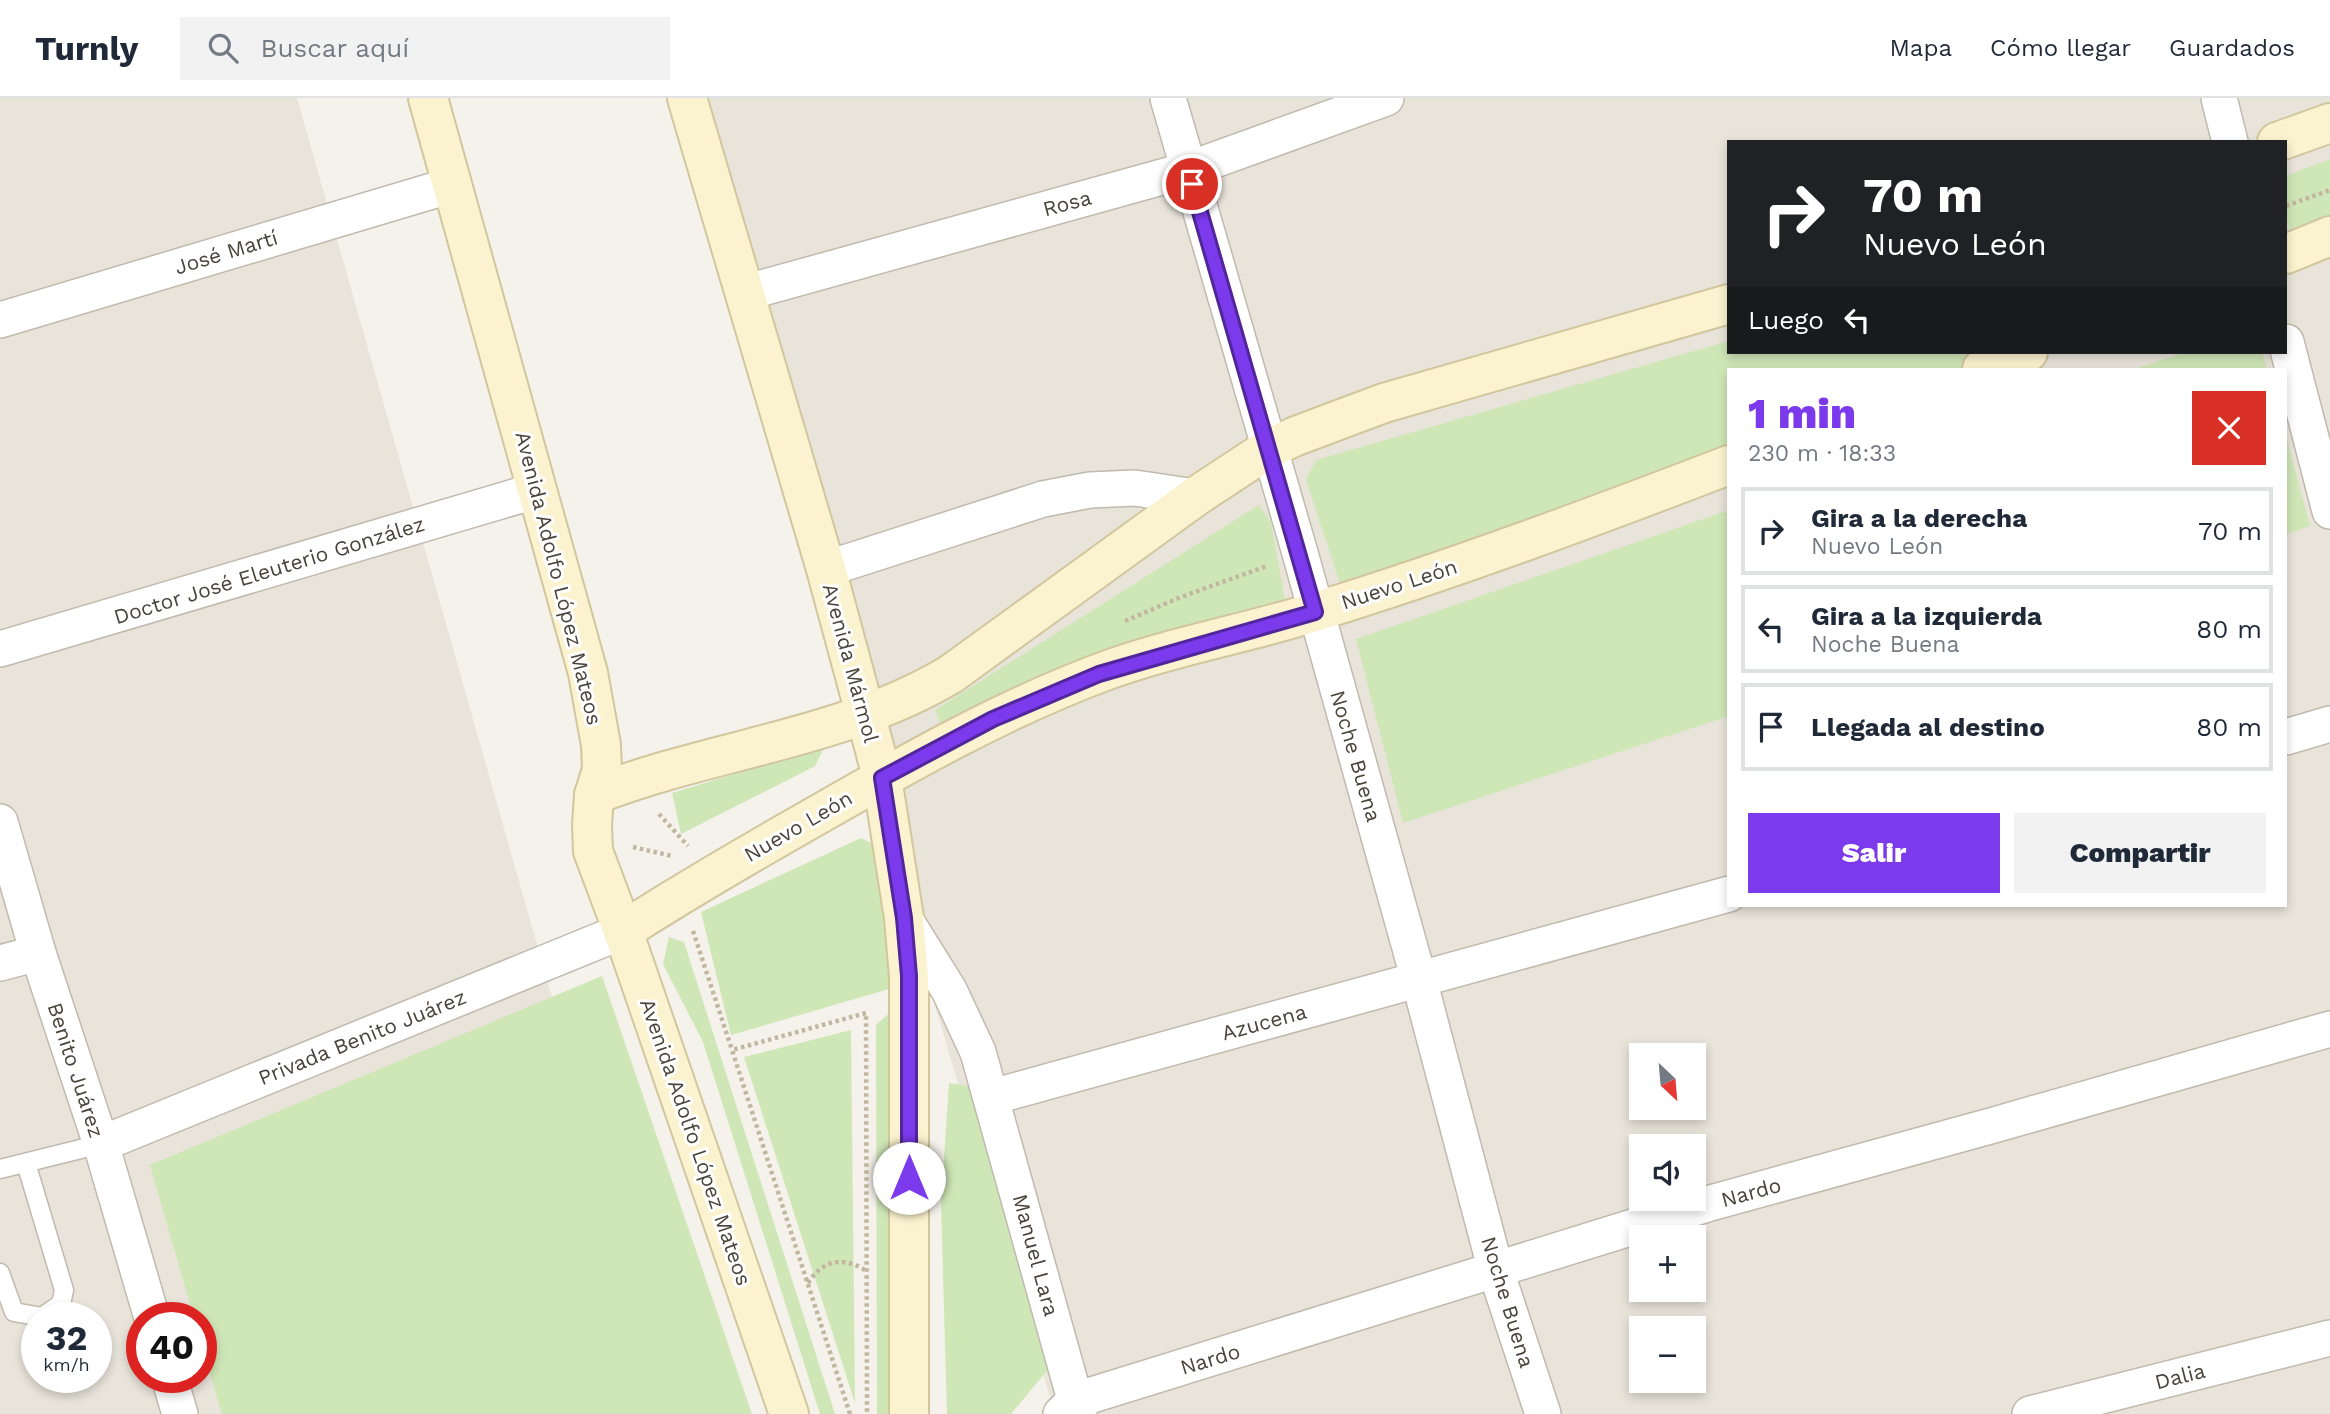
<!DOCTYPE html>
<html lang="es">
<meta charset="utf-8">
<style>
:root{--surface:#fff;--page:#f2f2f3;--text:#1f2937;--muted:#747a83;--line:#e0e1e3;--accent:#7c3aed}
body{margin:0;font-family:"Work Sans",sans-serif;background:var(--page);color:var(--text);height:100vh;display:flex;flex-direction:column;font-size:26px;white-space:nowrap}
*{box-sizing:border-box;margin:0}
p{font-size:23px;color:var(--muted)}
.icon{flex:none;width:38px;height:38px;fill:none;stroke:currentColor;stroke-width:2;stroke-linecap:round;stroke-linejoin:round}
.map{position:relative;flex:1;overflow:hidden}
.sheet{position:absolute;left:1727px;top:270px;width:560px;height:539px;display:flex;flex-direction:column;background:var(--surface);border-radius:0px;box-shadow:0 4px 10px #0003}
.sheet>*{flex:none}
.guide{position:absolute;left:1727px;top:42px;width:560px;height:214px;border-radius:0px;box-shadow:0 4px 10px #0003;background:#202124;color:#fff;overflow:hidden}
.needle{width:46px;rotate:154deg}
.buttons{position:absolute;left:1629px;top:945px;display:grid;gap:14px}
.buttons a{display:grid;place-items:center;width:77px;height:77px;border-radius:0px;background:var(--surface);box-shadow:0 4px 10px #0003;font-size:35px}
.speed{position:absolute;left:21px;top:1204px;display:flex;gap:14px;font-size:35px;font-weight:700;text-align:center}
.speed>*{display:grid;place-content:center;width:91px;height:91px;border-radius:50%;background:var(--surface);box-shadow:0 4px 10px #0003;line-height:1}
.speed small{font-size:18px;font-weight:400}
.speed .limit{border:10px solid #d22;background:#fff;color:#111}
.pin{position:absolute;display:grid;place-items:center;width:60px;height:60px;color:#fff;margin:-30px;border:4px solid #fff;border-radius:50%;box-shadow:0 2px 7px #0007}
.me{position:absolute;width:77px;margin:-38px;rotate:0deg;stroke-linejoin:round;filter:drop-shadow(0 0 5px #0008)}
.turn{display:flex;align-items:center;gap:24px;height:147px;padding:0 21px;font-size:32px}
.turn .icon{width:91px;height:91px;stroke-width:2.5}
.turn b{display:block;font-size:49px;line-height:60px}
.then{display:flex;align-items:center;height:66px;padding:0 21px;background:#0003;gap:14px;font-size:26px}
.round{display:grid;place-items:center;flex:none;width:74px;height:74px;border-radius:0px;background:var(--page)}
.headline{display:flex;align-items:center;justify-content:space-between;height:119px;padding:0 21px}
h1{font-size:42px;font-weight:800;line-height:52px;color:var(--accent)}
.action{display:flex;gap:14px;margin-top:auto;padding:14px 21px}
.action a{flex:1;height:80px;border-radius:0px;background:var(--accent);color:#fff;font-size:28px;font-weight:800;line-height:80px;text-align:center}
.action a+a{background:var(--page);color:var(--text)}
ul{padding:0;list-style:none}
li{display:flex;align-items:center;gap:21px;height:88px;margin:0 14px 10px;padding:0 7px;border:4px solid var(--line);border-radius:0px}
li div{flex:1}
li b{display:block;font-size:26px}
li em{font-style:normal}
header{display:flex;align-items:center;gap:42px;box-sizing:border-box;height:98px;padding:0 35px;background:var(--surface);border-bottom:2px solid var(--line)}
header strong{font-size:33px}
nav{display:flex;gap:38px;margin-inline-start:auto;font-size:24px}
.search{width:490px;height:63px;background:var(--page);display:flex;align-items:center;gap:18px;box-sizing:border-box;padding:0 24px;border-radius:0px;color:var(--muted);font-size:26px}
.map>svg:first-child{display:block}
.residential{fill:#e8e4da;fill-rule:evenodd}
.green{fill:#cfe6b7}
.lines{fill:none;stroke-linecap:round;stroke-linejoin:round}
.lane-casing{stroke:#c0baae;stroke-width:21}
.street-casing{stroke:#c0baae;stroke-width:38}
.secondary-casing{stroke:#d1c69e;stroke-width:42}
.path{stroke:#c1b7a0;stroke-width:4.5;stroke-dasharray:3.5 3.5;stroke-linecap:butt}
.lane{stroke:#fff;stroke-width:18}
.street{stroke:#fff;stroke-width:35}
.secondary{stroke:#fbf3cf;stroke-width:38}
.route-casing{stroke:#51269a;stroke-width:18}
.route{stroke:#7c3aed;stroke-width:12}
.labels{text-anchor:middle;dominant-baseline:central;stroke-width:6;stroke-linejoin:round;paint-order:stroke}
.street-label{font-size:21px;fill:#494339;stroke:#fff}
</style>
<header>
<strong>Turnly</strong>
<div class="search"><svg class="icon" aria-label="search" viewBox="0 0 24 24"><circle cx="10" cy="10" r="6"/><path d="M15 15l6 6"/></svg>Buscar aquí</div>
<nav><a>Mapa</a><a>Cómo llegar</a><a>Guardados</a></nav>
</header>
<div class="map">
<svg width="2330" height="1316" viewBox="0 0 2330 1316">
<rect width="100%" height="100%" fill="#f5f2eb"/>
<!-- residential -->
<g class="residential">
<path d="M0,0H297L670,1316H0ZM37,1220H96V1279H37ZM142,1220H201V1279H142Z"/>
<path d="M673,0H2330V1316H1055L838,577ZM1729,44H2286V254H1729ZM1729,271H2286V807H1729ZM1642,957H1694V1010H1642ZM1642,1048H1694V1101H1642ZM1642,1139H1694V1192H1642ZM1642,1230H1694V1283H1642Z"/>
</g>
<!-- green -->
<g class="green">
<polygon points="2330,61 2330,130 2292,146 2286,115 2286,78"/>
<polygon points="1729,243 1729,254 2014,254 1967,271 1729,271 1729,358 1344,498 1306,382 1316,362"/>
<polygon points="2186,254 2262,254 2267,271 2135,271"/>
<polygon points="2286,338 2310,428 2286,436"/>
<polygon points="1259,407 1271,424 1286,509 944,634 935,612"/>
<polygon points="1729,412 1729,618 1403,725 1356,541"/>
<polygon points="825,648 815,668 681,736 672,695"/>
<polygon points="861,740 881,750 889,891 731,937 701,814"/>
<polygon points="669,839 684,844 835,1316 820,1316 703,944 663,866"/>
<polygon points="602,878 752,1316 222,1316 201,1245 201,1220 194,1220 150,1067"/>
<polygon points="893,912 888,1316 877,1316 876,927"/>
<polygon points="851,932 855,1305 744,959"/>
<polygon points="949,985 969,988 1051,1268 1011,1316 947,1316 941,1106"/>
</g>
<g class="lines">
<!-- lane casing -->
<g class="lane-casing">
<g id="lane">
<polyline points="0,1071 101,1046"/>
<polyline points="0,1175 14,1214 42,1219 61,1206 64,1192 26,1065"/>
</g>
</g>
<!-- street casing -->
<g class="street-casing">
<g id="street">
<polyline points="1168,0 1300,455 1419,882 1496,1173 1543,1316"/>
<polyline points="2219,0 2230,44"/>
<polyline points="744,195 1187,72 1386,0"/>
<polyline points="0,222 452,87"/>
<polyline points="2286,244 2330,413"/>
<polyline points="826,471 1043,401 1090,392 1135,390 1195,399"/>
<polyline points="0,551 538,392"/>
<polyline points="2286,639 2330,626"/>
<polyline points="0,724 38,855 101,1046 152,1220"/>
<polyline points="904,820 949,892 978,954 1079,1316"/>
<polyline points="0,865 38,855"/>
<polyline points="992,999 1729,796"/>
<polyline points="101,1046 623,833"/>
<polyline points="169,1279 180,1316"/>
<polyline points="1061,1316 1076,1302 1707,1106 1994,1027 2330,931"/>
<polyline points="2030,1316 2330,1240"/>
</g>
</g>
<!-- secondary casing -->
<g class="secondary-casing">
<g id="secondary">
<polyline points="428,0 588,575 601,647 602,672 594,697 592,727 593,753 623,833 789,1316"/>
<polyline points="687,0 826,471 875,652 882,680 904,820 909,879 909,1316"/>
<polyline points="2277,44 2330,25"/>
<polyline points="2286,156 2330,138"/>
<polyline points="1982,271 2028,254"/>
<path d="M594,697C711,651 843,641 951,576L1195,399L1268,351L1296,338L1384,305L1729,206"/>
<path d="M623,833C688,791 754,753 821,715C910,664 1000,613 1097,576C1168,549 1245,536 1318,513C1457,470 1593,419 1729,367"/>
</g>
</g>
<!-- path -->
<g class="path">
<polyline points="2286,108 2330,92"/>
<polyline points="1125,523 1181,499 1267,468"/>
<polyline points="659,716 688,748"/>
<polyline points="633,749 672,758"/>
<polyline points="693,833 732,952"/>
<path d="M808,1185C823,1162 842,1158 865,1172"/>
<polyline points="850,1316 732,952 866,915 867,1316"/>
</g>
<!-- lane -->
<use href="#lane" class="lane"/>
<!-- street -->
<use href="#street" class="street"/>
<!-- secondary -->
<use href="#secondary" class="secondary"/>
</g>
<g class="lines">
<!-- route casing -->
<g class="route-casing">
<polyline id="route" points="909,1080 909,878 904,820 882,680 993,621 1099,576 1315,514 1192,86"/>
</g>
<!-- route -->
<use href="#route" class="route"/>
</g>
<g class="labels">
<!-- street labels -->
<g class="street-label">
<text transform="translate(1067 105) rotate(-15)">Rosa</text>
<text transform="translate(226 154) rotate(-17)">José Martí</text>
<text transform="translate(269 472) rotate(-17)">Doctor José Eleuterio González</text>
<text transform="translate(559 480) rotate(76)">Avenida Adolfo López Mateos</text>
<text transform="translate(1399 486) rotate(-18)">Nuevo León</text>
<text transform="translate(851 565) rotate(75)">Avenida Mármol</text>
<text transform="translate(1356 658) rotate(74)">Noche Buena</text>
<text transform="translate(798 728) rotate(-30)">Nuevo León</text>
<text transform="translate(1264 924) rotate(-15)">Azucena</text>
<text transform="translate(362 939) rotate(-22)">Privada Benito Juárez</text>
<text transform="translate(76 972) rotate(72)">Benito Juárez</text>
<text transform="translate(696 1044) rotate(71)">Avenida Adolfo López Mateos</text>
<text transform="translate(1751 1094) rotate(-15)">Nardo</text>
<text transform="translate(1036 1157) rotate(75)">Manuel Lara</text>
<text transform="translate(1508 1204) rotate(73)">Noche Buena</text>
<text transform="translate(1210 1261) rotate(-17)">Nardo</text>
<text transform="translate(2180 1278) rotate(-14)">Dalia</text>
</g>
</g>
</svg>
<div class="buttons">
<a><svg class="needle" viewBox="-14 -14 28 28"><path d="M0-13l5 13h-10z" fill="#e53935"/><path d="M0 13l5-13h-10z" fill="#747a83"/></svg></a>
<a><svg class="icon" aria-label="sound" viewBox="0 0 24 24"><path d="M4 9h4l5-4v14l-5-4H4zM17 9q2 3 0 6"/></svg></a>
<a>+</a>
<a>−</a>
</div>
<div class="speed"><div>32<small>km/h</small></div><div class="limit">40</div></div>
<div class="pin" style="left:1192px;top:86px;background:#d93025"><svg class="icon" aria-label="arrive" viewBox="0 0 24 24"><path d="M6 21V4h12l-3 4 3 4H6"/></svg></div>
<svg class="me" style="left:909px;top:1080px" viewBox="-20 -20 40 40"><circle r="19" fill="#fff"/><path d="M0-13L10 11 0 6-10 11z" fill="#7c3aed"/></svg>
<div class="guide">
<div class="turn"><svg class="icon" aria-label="right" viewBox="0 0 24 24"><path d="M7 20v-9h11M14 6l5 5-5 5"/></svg><div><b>70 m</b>Nuevo León</div></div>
<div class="then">Luego<svg class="icon" aria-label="left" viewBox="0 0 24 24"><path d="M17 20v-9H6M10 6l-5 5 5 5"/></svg></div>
</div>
<section class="sheet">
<div class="headline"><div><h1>1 min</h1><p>230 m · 18:33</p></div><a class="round" style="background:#d93025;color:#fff"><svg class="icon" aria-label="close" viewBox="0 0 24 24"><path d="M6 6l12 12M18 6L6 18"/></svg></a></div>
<ul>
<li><svg class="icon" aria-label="right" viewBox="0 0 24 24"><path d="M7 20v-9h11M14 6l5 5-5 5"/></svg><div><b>Gira a la derecha</b><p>Nuevo León</p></div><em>70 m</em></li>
<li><svg class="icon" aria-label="left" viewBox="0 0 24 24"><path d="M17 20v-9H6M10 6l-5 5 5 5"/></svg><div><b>Gira a la izquierda</b><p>Noche Buena</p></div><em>80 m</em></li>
<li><svg class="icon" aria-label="arrive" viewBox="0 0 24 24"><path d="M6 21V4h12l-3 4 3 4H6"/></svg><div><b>Llegada al destino</b></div><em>80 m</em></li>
</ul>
<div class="action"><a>Salir</a><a>Compartir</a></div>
</section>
</div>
